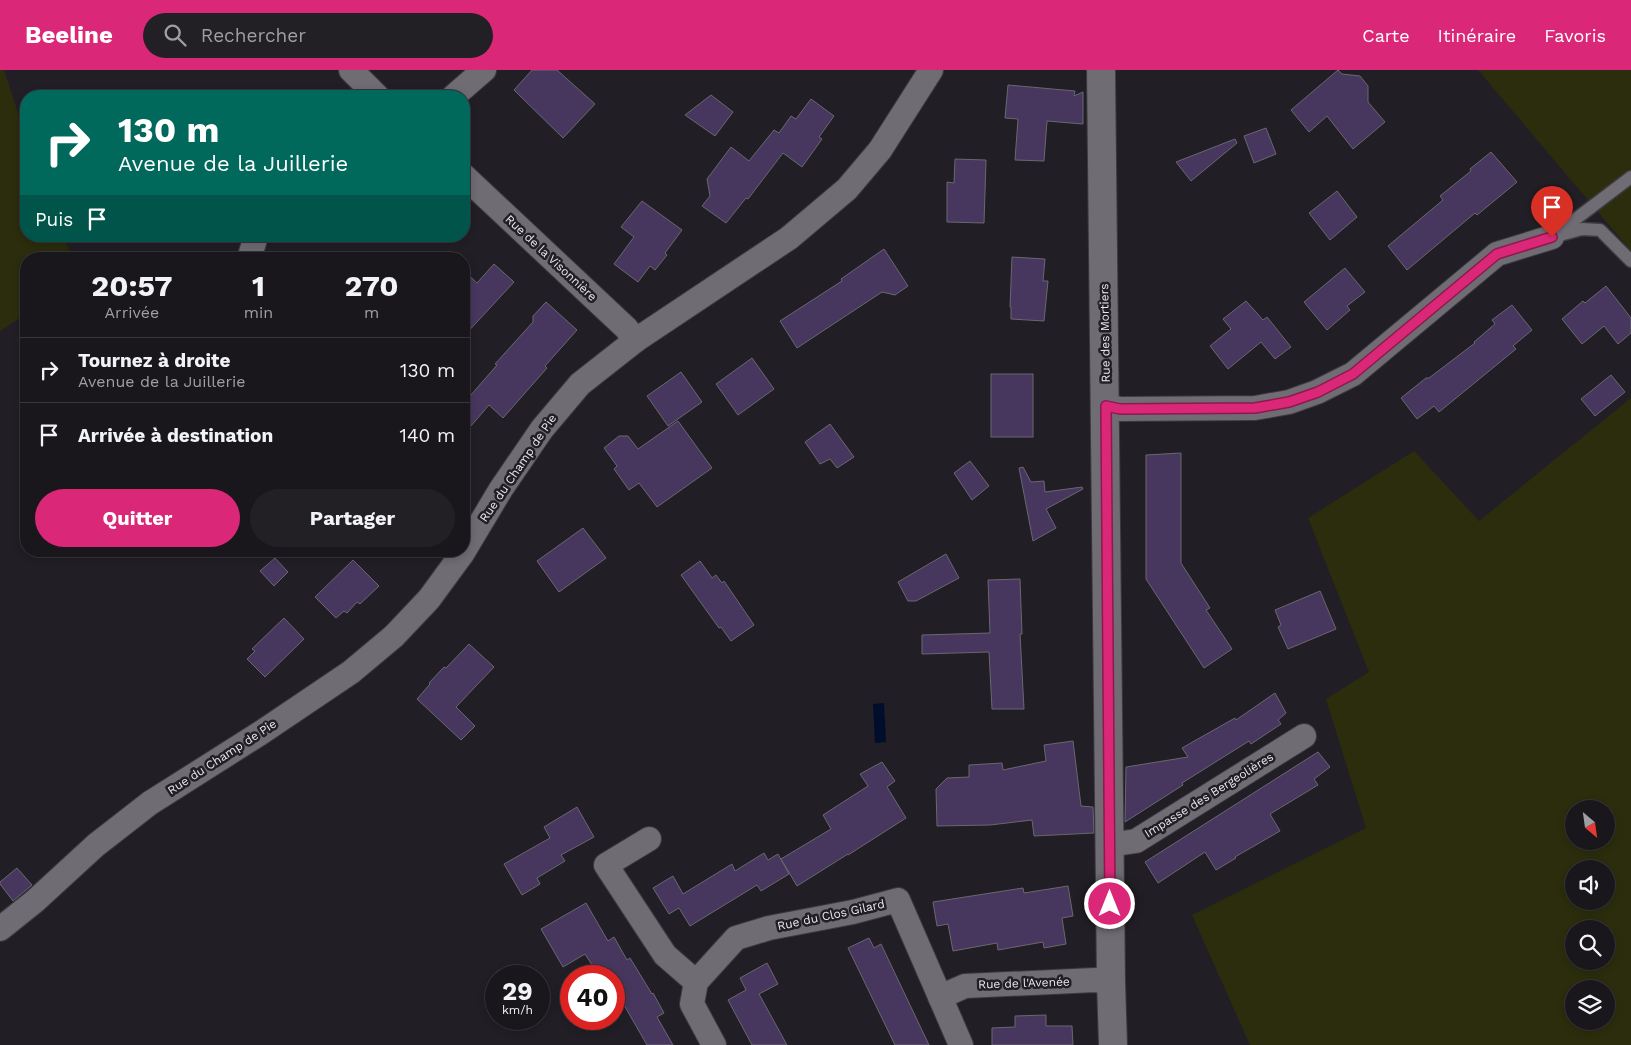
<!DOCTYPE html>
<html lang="fr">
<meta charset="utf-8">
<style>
:root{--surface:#19171c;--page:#222025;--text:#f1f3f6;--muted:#9f9fa3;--line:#37363b;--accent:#db2777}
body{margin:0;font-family:"Work Sans",sans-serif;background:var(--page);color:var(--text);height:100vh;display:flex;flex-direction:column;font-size:19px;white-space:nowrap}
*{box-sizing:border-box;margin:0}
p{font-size:16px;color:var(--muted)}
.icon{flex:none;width:28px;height:28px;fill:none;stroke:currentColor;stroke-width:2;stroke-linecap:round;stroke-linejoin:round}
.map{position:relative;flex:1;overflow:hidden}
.side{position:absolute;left:20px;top:182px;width:450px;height:305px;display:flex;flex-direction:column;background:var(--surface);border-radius:20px;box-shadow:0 2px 8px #0003,0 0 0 1px var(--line)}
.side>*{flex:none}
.hud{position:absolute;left:20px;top:20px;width:450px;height:152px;border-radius:20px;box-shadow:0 2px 8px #0003,0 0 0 1px var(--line);background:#00695c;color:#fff;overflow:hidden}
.needle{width:32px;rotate:151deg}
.fabs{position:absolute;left:1565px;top:730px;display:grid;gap:10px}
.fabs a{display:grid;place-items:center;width:50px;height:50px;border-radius:50%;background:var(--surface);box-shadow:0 2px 8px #0003,0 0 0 1px var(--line);font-size:25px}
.speed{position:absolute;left:485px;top:895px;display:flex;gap:10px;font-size:25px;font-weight:700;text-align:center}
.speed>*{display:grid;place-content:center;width:65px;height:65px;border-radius:50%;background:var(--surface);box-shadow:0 2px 8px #0003,0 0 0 1px var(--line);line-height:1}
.speed small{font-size:12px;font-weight:400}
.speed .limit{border:8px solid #d22;background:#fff;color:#111}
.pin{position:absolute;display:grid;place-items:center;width:42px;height:42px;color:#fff;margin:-51px -21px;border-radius:50% 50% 50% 0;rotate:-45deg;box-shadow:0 0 5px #0007}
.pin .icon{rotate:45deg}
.me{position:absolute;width:55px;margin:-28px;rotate:0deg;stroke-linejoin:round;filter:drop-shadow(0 0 4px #0008)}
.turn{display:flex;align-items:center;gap:18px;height:105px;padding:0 15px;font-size:22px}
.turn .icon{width:65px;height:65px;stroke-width:2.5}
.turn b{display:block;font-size:35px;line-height:42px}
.then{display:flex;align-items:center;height:48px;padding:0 15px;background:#0003;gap:10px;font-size:19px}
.eta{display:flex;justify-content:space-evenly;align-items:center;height:85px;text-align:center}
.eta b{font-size:30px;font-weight:700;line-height:35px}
.button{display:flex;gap:10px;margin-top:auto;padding:10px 15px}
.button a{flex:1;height:58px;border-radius:30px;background:var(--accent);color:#fff;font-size:20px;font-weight:700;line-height:58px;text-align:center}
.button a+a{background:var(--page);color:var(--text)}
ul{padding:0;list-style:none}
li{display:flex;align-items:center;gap:15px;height:65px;padding:0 15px;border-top:1px solid var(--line)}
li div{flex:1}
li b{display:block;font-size:19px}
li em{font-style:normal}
header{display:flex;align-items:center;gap:30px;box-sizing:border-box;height:70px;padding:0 25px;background:var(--accent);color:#fff}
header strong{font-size:24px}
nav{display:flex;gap:28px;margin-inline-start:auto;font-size:18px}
.search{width:350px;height:45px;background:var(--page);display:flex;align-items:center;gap:12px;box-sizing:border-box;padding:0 18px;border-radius:28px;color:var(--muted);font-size:19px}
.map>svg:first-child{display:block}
.green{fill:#2b2d0d;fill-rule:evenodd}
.water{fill:#010d2d}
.building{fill:#47375f;stroke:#6a676f}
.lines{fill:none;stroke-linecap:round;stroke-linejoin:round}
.service-casing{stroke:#3c3a3f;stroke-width:15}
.minor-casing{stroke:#3c3a3f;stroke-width:26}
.tertiary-casing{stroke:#3c3a3f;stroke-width:30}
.service{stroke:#6f6c74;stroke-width:12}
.minor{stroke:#6f6c74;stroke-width:24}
.tertiary{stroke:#6f6c74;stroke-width:28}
.route-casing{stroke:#8e194d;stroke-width:12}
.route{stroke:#db2777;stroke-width:9}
.labels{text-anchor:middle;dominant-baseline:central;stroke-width:5;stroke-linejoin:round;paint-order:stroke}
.street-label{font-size:12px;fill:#e9e8ec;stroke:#211f25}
</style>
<header>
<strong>Beeline</strong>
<div class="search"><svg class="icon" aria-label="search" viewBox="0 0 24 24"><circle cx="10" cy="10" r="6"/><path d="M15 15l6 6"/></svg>Rechercher</div>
<nav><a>Carte</a><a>Itinéraire</a><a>Favoris</a></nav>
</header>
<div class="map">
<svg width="1631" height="975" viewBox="0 0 1631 975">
<rect width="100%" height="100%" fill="#211f25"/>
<!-- green -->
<g class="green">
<polygon points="0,0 4,0 26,67 26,166 64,166 72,189 26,189 26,244 0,261"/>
<polygon points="1478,0 1631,0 1631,181"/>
<path d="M1631,328V975H1250L1192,845L1366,758L1326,629L1369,602L1308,448L1414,381L1479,451ZM1574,739H1606V771H1574ZM1574,799H1606V831H1574ZM1574,859H1606V891H1574ZM1574,919H1606V951H1574Z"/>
</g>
<!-- water -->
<polygon class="water" points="884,633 886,672 875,673 873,634"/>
<!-- building -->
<g class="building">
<polygon points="532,0 557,0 595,34 563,68 514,20"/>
<polygon points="1338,0 1342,4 1360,6 1368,16 1368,32 1385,52 1353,79 1327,46 1309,62 1291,40"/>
<polygon points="1008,15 1075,21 1074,26 1083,22 1083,54 1047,51 1044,91 1015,90 1018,49 1005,48"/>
<polygon points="711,25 733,42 715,66 685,45"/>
<polygon points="811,29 834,46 819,67 822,69 802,97 783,83 748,129 746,128 726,153 702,136 710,126 707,109 731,77 749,91 774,60 779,63 791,46 796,49"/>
<polygon points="1266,58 1276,84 1254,93 1244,66"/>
<polygon points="1235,69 1237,73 1191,111 1176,92"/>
<polygon points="1491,82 1517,112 1477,145 1475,143 1407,200 1388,176 1443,130 1440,126 1471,101 1470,99"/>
<polygon points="955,89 986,90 984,153 947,152 947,112 954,113"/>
<polygon points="1337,121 1357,147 1330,170 1309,143"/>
<polygon points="642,131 682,160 665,183 667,185 655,200 650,196 638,212 614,194 634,167 621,157"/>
<polygon points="884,179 908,216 895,225 882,222 797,278 780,251 842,211 841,209"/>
<polygon points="1012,187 1045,189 1043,211 1048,211 1044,251 1011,249 1011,237 1010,237"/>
<polygon points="494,194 514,212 464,266 464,201 477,213"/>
<polygon points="1345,198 1365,222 1347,236 1350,240 1327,260 1304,232"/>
<polygon points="1606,216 1631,248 1631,263 1618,274 1604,256 1582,274 1562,249 1583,231 1585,233"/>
<polygon points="1246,231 1263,250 1267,247 1291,277 1275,289 1261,272 1228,299 1210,276 1231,259 1223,249"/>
<polygon points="546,232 577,260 545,296 547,298 503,348 489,335 464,364 464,333 497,295 495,294 533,252 533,246"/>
<polygon points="1512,235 1532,260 1513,276 1516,279 1439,342 1434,336 1417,349 1401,328 1426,308 1429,308 1475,273 1474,272 1495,254 1492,250"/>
<polygon points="752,288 774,319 738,345 716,314"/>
<polygon points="681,302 702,332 668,356 647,326"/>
<rect x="991" y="304" width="42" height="63"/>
<polygon points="1611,305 1625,322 1595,346 1581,329"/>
<polygon points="678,351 712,398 657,437 639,413 629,420 614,399 617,396 604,378 619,366 628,366 638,379"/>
<polygon points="830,354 854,387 837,398 830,389 820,394 805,372"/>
<polygon points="1181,383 1181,493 1210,538 1206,540 1232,579 1204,598 1146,509 1146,385"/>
<polygon points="970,391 989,416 972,430 954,403"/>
<polygon points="1023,397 1031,412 1044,411 1045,422 1082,417 1083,419 1046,439 1056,458 1033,471 1019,398"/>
<polygon points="583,458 606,488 559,522 537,491"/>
<polygon points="946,484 959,508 916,531 908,531 898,512"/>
<polygon points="275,488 288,502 274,516 260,501"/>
<polygon points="353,490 379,516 360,534 357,532 347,543 344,541 336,548 315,527"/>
<polygon points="700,491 712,508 716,505 722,513 724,511 754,555 731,571 721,557 719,558 681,505"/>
<polygon points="1020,509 1022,564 1020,564 1024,639 992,639 989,582 922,584 922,565 990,563 988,510"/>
<polygon points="1320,521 1336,559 1288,579 1278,557 1281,555 1275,540"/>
<polygon points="284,548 304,569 265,607 247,589 255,581 252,579"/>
<polygon points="469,574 494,597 456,637 475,656 461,670 417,629 430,614 429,613 444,597 446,598"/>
<polygon points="1275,623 1286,643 1278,650 1281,654 1251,674 1249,671 1182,713 1183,715 1125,752 1126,697 1188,687 1182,678 1235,648 1236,650"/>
<polygon points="1073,671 1081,736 1093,737 1094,763 1034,766 1032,750 990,755 937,756 936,719 947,708 969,707 969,695 1002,693 1003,700 1046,691 1044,675"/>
<polygon points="1318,682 1330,697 1314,709 1318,715 1270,744 1280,761 1235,787 1236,788 1216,800 1205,782 1158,813 1145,792"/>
<polygon points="882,692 895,711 887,717 906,748 848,785 848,784 797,816 781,789 831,759 823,745 868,716 860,704"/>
<polygon points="577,737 594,767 561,785 565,791 537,808 540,814 522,825 504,794 550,768 544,757"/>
<polygon points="764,783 768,790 778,784 789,804 761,821 757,815 690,856 679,838 669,844 653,818 673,806 683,824 732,794 735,801"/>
<polygon points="17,798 32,815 13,831 0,814 0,812"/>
<polygon points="1068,816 1073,846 1062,848 1066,874 1044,878 1043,872 998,880 997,873 953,881 948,854 937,856 933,832 1023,818 1024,823"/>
<polygon points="586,833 608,871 614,867 627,890 630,888 652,924 653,923 664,943 657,947 673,975 647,975 624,935 614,941 614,906 599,906 585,884 563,897 541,859"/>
<polygon points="869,868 874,878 881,874 929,975 895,975 848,878"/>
<polygon points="767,893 778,914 759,924 787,975 752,975 728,930 746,920 740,908"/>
<polygon points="1046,945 1046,956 1072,956 1073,975 992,975 992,958 1015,957 1015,946"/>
</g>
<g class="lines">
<!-- service casing -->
<g class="service-casing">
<g id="service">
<polyline points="1560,165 1582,159 1600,160 1631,191"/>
<polyline points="1552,167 1631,107"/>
</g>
</g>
<!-- minor casing -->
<g class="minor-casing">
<g id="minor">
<polyline points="351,0 377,26"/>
<polyline points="454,26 484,0"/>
<polyline points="464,106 626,258 636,270"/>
<polyline points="249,189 256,166"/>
<polyline points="1106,336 1120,339 1255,338 1289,332 1317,322 1353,304 1497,184 1552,167"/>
<polyline points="649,769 606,795 665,885 696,912"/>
<polyline points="1109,775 1136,771 1304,666"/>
<polyline points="0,859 35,831 96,775 150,733 259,664 351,602 394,566 429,529 462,484 501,419 542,359 580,314 636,270 789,168 847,119 880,80 931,0"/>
<polyline points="940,927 965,916 1095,910 1111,912"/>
<polyline points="714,975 692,934 696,912 736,868 769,858 853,842 898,830 961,975"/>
</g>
</g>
<!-- tertiary casing -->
<g class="tertiary-casing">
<polyline id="tertiary" points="1101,0 1111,912 1113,975"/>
</g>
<!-- service -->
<use href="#service" class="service"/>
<!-- minor -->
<use href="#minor" class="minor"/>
<!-- tertiary -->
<use href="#tertiary" class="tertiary"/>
</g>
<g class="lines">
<!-- route casing -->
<g class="route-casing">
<polyline id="route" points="1110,834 1106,336 1120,339 1255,338 1289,332 1318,322 1353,304 1497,184 1552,167"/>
</g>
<!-- route -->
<use href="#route" class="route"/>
</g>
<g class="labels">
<!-- street labels -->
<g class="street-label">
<text transform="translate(551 188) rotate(43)">Rue de la Visonnière</text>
<text transform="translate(1105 263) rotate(-91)">Rue des Mortiers</text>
<text transform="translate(518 398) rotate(-56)">Rue du Champ de Pie</text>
<text transform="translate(222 687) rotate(-33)">Rue du Champ de Pie</text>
<text transform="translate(1209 725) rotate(-32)">Impasse des Bergeolières</text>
<text transform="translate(831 845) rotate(-12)">Rue du Clos Gilard</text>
<text transform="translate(1024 913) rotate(-2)">Rue de l'Avenée</text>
</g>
</g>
</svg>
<div class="fabs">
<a><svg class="needle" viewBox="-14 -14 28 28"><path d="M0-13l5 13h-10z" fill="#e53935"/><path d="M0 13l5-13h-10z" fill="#9f9fa3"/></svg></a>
<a><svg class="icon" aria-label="sound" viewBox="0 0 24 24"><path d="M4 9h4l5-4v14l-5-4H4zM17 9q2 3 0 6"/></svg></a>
<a><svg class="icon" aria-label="search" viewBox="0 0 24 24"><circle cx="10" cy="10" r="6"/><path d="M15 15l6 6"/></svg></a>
<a><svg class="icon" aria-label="layers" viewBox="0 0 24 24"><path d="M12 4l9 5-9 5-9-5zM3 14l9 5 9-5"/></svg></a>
</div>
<div class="speed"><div>29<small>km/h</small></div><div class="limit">40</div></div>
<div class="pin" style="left:1552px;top:167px;background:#d93025"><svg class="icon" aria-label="arrive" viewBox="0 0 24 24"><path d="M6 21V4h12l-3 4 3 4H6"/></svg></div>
<svg class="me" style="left:1110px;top:834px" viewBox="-20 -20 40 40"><circle r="17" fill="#db2777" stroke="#fff" stroke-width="3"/><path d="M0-11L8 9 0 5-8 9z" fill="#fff"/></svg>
<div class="hud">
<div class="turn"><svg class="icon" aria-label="right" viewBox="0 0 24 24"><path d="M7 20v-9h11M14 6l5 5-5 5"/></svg><div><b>130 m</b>Avenue de la Juillerie</div></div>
<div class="then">Puis<svg class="icon" aria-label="arrive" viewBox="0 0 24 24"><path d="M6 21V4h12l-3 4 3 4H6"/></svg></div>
</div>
<section class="side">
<div class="eta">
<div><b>20:57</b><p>Arrivée</p></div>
<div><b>1</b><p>min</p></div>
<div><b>270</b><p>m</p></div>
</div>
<ul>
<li><svg class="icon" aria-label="right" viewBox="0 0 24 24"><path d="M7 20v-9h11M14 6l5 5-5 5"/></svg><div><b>Tournez à droite</b><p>Avenue de la Juillerie</p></div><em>130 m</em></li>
<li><svg class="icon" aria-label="arrive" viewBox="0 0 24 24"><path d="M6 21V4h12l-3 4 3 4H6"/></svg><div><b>Arrivée à destination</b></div><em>140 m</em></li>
</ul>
<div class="button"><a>Quitter</a><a>Partager</a></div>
</section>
</div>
